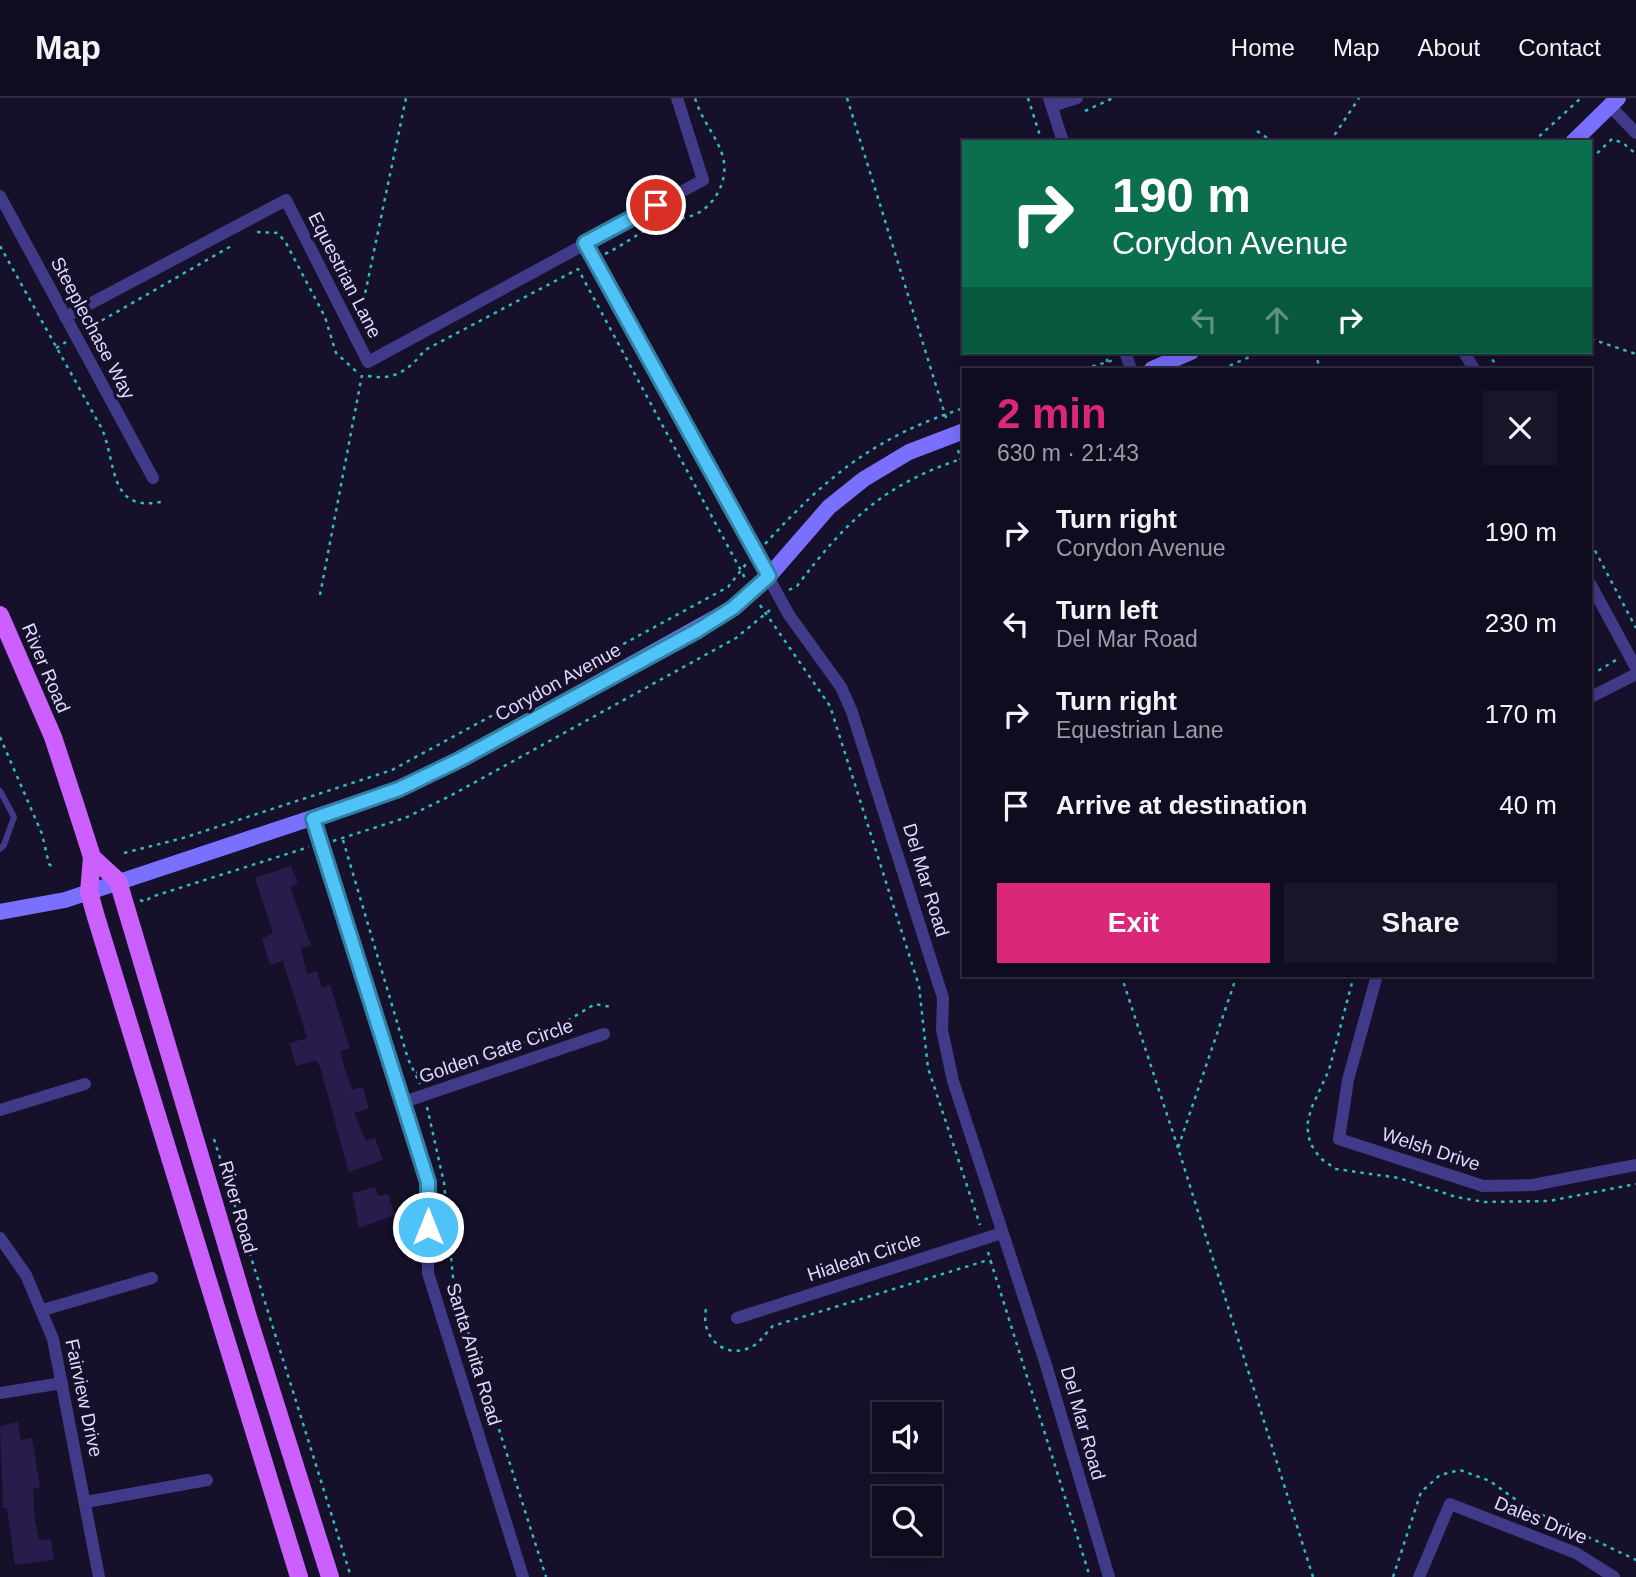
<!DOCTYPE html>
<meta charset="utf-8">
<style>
:root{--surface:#100c20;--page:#191529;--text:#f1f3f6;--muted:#9c9ba5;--line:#302c3e;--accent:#db2777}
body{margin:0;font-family:Arial,sans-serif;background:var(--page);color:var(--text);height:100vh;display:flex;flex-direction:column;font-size:26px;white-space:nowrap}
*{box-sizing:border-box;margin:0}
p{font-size:23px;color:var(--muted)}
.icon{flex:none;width:38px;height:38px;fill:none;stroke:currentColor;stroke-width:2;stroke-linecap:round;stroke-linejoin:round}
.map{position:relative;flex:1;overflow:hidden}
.sheet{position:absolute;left:962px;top:270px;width:630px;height:609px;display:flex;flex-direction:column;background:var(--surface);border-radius:0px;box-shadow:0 4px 18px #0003,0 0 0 2px var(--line)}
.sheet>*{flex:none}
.hud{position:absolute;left:962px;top:42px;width:630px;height:214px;border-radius:0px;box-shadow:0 4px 18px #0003,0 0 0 2px var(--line);background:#0b6e4f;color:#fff;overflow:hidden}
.tools{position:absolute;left:872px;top:1304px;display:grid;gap:14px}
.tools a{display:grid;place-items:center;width:70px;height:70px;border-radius:0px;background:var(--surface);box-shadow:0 4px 18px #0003,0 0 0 2px var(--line);font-size:35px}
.pin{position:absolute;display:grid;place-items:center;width:60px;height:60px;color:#fff;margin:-30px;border:4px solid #fff;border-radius:50%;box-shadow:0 2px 7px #0007}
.me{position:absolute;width:77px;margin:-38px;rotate:0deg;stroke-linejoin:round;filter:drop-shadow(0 0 5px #0008)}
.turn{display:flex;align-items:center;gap:24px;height:147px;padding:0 35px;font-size:32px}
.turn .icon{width:91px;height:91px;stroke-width:2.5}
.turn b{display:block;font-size:49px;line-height:60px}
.lanes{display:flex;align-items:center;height:66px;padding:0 35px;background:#0003;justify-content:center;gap:35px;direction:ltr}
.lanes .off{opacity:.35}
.round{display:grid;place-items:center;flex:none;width:74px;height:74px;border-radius:0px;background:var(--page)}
.overview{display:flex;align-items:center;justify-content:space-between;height:119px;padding:0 35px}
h1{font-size:42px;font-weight:800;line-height:52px;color:var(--accent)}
.primary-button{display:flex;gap:14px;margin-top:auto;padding:14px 35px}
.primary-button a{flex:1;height:80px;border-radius:0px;background:var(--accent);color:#fff;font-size:28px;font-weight:800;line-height:80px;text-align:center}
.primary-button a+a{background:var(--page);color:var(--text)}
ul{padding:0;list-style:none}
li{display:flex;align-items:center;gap:21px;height:91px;padding:0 35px}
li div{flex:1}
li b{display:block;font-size:26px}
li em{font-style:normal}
header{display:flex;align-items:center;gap:42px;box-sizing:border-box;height:98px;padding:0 35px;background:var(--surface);border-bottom:2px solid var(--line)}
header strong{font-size:33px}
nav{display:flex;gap:38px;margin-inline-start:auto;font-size:24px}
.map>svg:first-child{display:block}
.building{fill:#271c4b}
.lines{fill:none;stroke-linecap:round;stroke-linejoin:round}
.path{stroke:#2ebdbc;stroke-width:2.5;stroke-dasharray:3.5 5;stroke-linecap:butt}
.lane{stroke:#413a89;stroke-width:6}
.street{stroke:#413a89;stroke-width:12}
.secondary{stroke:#7a70ff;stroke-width:16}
.primary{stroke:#cb60ff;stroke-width:18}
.route-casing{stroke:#337fa1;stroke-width:18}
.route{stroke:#4fc3f7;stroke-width:12}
.labels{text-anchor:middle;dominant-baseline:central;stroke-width:7;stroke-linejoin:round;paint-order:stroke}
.street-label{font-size:19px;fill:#dfd9ff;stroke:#16102a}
</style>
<header>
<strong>Map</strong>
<nav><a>Home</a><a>Map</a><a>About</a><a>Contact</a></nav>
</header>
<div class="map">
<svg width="1636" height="1479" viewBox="0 0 1636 1479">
<rect width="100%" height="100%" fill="#16102a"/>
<!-- building -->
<g class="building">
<polygon points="291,768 298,786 290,789 311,847 301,850 307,876 317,873 322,890 330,887 350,950 341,953 342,962 352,992 363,989 369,1010 354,1015 366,1043 375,1040 383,1062 349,1074 320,969 316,962 296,968 289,945 307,940 283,863 270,867 262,841 273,835 255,780"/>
<polygon points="375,1089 378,1098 388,1096 395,1117 359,1130 352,1095"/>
<polygon points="18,1324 21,1342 32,1340 40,1390 33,1391 35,1423 39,1442 51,1441 54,1462 15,1467 7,1410 3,1410 0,1328"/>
</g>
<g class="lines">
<!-- path -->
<g class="path">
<polyline points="847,0 947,323"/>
<polyline points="1028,0 1042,44"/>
<polyline points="1085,13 1113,0"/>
<polyline points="1257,33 1273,44"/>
<polyline points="1330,44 1359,0"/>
<polyline points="1533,44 1581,0"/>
<polyline points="1591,61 1612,41 1623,45 1636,56"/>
<polyline points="257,134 278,135 286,145 325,219 336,255 358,275"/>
<path d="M0,148L102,331C117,366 108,417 165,403"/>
<path d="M605,156C622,148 635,137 652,129C666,123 680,122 694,117C715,108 729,82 723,59C717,38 701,22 695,0"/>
<polyline points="360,220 406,0"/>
<polyline points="87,231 233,147"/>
<polyline points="1591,241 1636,256"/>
<polyline points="56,250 66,244"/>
<polyline points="1315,254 1320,271"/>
<polyline points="1488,254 1498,271"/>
<polyline points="1107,264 1108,254"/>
<polyline points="1084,271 1114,262"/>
<polyline points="1222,271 1261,254"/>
<path d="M368,278C394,283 409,272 425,252L578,171L745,480"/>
<polyline points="958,352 964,372"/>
<polyline points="1591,445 1636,530"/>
<path d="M765,446C827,378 875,339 964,310"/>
<path d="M789,492L797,488C847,422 884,386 964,360"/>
<polyline points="320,497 362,277"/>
<polyline points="760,507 830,608 919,888 928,970 980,1127"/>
<polyline points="1591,577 1616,562"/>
<polyline points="0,639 42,736 49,766 55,771"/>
<polyline points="343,742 408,961 420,986"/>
<polyline points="333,743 405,720 450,698 736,540 770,512"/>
<polyline points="124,755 183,740 392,672 728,489 746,466"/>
<polyline points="140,802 145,804 151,799 309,749"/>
<polyline points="1121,877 1178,1050"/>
<polyline points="1237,877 1178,1050 1313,1479"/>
<polyline points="1354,877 1329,972 1311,1011 1307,1028 1310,1045 1320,1060 1336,1071 1399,1080 1456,1099 1484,1104 1549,1103 1636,1086"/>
<polyline points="416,975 453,968 542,938 595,906 611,909"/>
<polyline points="427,1009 444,1085 454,1190 546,1479"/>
<polyline points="214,1041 351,1479"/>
<polyline points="988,1154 991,1164"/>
<path d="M706,1211C700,1240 726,1263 753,1248C762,1243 766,1234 773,1228L985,1163L991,1164L1090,1479"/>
<polyline points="1393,1479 1421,1394 1440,1377 1460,1372 1490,1383 1526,1409 1636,1462"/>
</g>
<!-- lane -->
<polyline class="lane" points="0,693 14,719 4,747 0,751"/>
<!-- street -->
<g class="street">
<polyline points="1049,0 1063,44"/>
<polyline points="1052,8 1077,0"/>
<polyline points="1610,8 1636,35"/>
<polyline points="0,98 153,380"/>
<polyline points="585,145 789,517 841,589 852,614 943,900 942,932 953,983 1046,1267 1109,1479"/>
<polyline points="65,219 286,102 368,264 703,82 677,0"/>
<polyline points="1125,254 1131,271"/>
<polyline points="1464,254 1474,271"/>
<polyline points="1591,487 1636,570"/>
<polyline points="1591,599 1636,576"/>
<polyline points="313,721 428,1084 428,1175 523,1479"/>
<polyline points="1377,877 1348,982 1339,1041 1483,1088 1533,1087 1636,1067"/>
<polyline points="401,1005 604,936"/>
<polyline points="0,1012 85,986"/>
<polyline points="0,1140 26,1177 53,1241 99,1479"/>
<polyline points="43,1212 152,1180"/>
<polyline points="737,1220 1002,1135"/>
<polyline points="0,1295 62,1285"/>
<polyline points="86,1404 207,1382"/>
<polyline points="1419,1479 1450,1406 1576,1455 1614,1479"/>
</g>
<!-- secondary -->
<g class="secondary">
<polyline points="1573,44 1618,0"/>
<polyline points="1152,271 1191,254"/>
<polyline points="0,814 65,802 399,691 459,662 733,510 769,478 829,409 864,381 909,354 964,333"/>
</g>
<!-- primary -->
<g class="primary">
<polyline points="0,517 53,639 75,706 92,759 89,794 96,819 299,1479"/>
<polyline points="92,759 118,783 248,1219 330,1479"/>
</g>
</g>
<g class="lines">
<!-- route casing -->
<g class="route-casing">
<polyline id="route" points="428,1129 428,1084 313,721 399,691 459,662 698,532 733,510 769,478 585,145 656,107"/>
</g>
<!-- route -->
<use href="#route" class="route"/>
</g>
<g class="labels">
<!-- street labels -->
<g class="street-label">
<text transform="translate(345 177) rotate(63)">Equestrian Lane</text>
<text transform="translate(93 230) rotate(62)">Steeplechase Way</text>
<text transform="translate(46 570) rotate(67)">River Road</text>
<text transform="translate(558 584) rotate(-29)">Corydon Avenue</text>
<text transform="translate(926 782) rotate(73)">Del Mar Road</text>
<text transform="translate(496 953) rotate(-19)">Golden Gate Circle</text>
<text transform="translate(1431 1051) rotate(18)">Welsh Drive</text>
<text transform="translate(238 1109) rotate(74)">River Road</text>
<text transform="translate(864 1159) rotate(-18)">Hialeah Circle</text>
<text transform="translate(474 1256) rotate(73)">Santa Anita Road</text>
<text transform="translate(84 1300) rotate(78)">Fairview Drive</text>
<text transform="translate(1083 1325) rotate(74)">Del Mar Road</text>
<text transform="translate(1541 1422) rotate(22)">Dales Drive</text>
</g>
</g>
</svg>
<div class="tools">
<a><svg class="icon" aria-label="sound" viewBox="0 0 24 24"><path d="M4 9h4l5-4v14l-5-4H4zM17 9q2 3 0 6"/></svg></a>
<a><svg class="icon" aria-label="search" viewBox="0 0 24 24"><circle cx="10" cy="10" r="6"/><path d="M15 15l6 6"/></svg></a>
</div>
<div class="pin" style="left:656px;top:107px;background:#d93025"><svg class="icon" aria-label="arrive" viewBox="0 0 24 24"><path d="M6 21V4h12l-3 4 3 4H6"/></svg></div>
<svg class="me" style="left:428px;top:1129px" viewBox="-20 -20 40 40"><circle r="17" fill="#4fc3f7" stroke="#fff" stroke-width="3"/><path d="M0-11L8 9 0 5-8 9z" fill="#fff"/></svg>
<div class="hud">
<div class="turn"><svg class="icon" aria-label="right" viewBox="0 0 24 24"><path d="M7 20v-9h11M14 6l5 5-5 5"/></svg><div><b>190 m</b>Corydon Avenue</div></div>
<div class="lanes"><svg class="icon off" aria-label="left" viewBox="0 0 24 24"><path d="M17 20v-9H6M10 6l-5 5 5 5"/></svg><svg class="icon off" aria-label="ahead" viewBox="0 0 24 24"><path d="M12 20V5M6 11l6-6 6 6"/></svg><svg class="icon" aria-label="right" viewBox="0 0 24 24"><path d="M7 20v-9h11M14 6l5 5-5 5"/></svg></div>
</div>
<section class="sheet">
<div class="overview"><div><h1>2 min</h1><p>630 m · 21:43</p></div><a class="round"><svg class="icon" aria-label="close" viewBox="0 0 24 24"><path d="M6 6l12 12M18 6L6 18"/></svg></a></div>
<ul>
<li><svg class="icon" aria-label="right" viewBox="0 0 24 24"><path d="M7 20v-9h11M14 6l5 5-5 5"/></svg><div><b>Turn right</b><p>Corydon Avenue</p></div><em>190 m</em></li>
<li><svg class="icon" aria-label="left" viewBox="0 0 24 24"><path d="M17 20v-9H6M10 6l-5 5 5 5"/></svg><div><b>Turn left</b><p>Del Mar Road</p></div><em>230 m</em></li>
<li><svg class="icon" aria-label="right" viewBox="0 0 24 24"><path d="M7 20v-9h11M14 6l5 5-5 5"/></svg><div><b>Turn right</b><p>Equestrian Lane</p></div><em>170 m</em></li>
<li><svg class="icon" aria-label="arrive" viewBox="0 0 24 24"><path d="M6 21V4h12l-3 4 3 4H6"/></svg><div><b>Arrive at destination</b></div><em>40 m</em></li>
</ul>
<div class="primary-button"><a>Exit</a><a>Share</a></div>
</section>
</div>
